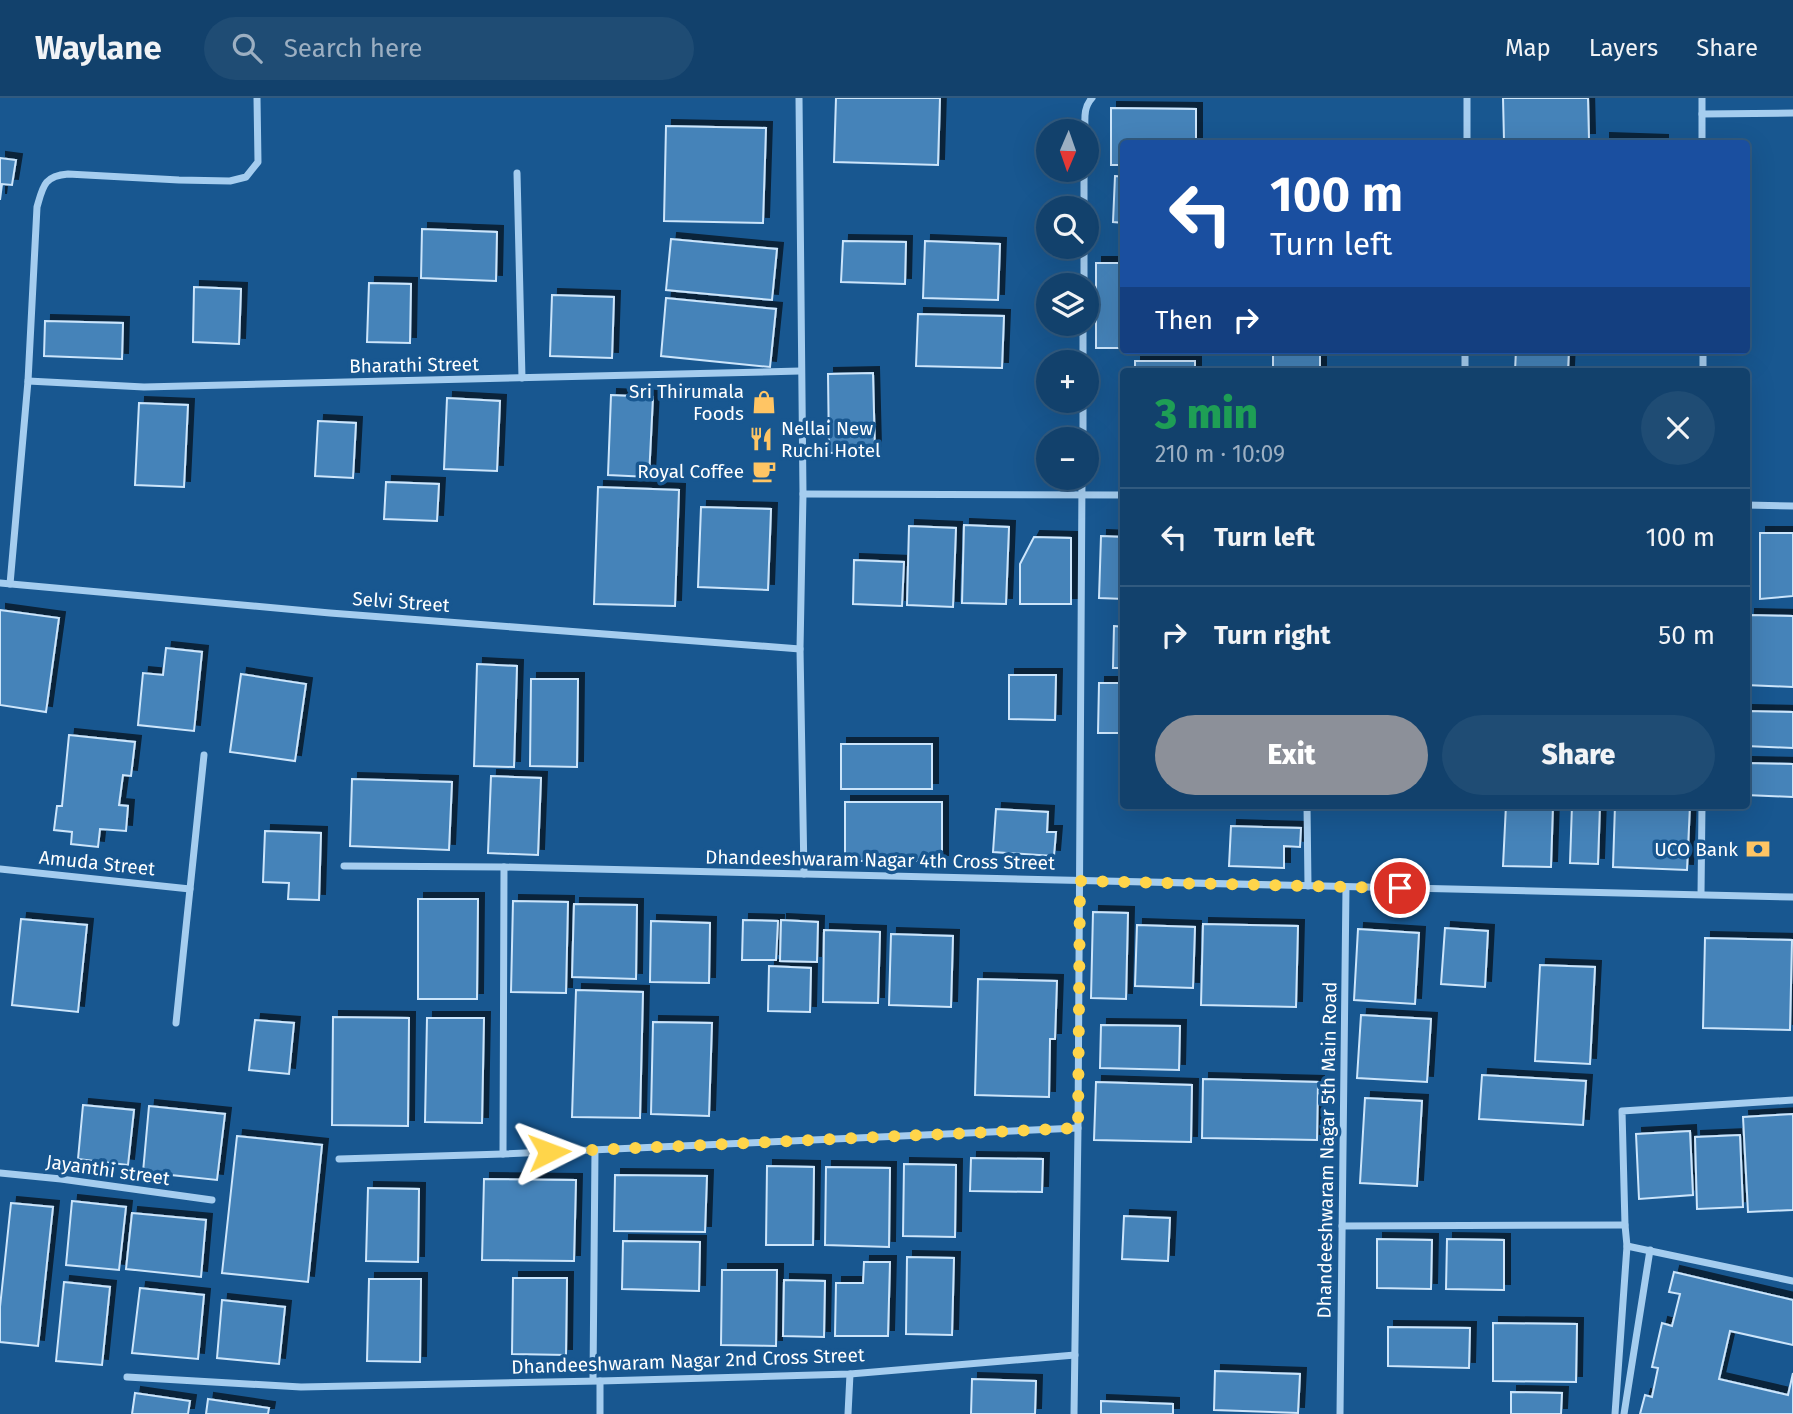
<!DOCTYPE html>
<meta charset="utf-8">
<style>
:root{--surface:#12416c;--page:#1f4c74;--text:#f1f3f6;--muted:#9cafc2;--line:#315a7f;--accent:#8c9099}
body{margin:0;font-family:"Fira Sans",sans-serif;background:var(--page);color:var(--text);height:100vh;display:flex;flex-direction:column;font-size:26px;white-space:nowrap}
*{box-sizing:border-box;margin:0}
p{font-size:23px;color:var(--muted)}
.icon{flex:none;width:38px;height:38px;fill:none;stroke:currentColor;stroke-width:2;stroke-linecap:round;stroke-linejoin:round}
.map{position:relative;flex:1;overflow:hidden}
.panel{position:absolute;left:1120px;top:270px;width:630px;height:441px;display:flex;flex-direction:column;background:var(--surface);border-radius:7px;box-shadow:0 7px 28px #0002,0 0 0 2px var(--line)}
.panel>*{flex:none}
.guide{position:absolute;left:1120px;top:42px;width:630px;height:214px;border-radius:7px;box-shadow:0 7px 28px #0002,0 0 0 2px var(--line);background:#1a4fa0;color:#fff;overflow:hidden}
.needle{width:46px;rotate:182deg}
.buttons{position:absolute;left:1036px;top:21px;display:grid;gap:14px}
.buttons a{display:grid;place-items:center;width:63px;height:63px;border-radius:50%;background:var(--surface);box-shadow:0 7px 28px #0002,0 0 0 2px var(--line);font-size:35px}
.pin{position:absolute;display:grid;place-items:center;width:60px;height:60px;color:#fff;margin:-30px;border:4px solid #fff;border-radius:50%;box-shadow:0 2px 7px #0007}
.me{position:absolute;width:77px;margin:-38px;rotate:87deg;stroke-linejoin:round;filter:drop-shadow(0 0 5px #0008)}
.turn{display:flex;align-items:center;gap:24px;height:147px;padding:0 35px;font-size:32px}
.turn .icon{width:91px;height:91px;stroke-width:2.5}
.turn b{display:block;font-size:49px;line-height:60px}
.then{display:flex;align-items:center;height:66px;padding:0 35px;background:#0003;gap:14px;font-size:26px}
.round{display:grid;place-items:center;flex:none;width:74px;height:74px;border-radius:37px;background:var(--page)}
.overview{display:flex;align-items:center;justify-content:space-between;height:119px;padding:0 35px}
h1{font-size:42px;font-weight:800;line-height:52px;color:#1e9e55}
.action{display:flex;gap:14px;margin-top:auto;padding:14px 35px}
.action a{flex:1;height:80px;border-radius:42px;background:var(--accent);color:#fff;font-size:28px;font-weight:800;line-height:80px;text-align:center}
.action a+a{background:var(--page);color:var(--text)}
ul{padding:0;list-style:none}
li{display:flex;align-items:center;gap:21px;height:98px;padding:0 35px;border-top:2px solid var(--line)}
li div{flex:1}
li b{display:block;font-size:26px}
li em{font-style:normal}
header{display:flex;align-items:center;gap:42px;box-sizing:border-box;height:98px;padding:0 35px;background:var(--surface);border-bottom:2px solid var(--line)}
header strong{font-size:33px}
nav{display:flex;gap:38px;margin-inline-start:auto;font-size:24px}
.search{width:490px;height:63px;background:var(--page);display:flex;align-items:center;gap:18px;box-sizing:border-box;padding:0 24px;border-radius:38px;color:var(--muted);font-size:26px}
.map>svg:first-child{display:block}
.building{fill:#4583b9;stroke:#cce5fb;stroke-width:2;filter:url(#shadow)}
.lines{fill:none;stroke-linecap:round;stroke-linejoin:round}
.street{stroke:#a5cdef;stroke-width:7}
.route{stroke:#ffd54a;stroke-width:12;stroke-dasharray:0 21.6}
.labels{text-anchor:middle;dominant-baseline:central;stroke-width:7;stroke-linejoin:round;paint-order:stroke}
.street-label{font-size:19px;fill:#fff;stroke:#185790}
.poi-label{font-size:19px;fill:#fff;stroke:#185790;text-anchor:end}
</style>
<header>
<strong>Waylane</strong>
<div class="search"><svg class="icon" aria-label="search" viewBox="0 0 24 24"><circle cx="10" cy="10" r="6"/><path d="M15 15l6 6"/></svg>Search here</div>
<nav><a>Map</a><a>Layers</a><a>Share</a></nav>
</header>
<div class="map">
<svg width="1793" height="1316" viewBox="0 0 1793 1316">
<defs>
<filter id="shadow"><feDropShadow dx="6" dy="-6" stdDeviation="0" flood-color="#0009"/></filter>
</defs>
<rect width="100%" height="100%" fill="#185790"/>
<!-- building -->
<g class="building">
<polygon points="836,0 940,0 938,67 834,64"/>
<polygon points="1503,0 1588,0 1589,41 1504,42"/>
<polygon points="1111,10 1196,11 1196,46 1124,46 1124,67 1111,67"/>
<polygon points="666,28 766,30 763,125 664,123"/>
<polygon points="1604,41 1662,43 1662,46 1604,46"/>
<polygon points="0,60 16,62 12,87 2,86 0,102"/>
<polygon points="1115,78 1124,79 1124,125 1113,124"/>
<polygon points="422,131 497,134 496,183 421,180"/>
<polygon points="671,141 777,151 772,202 666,192"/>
<polygon points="843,143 906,144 905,186 841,184"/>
<polygon points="925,143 1000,146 998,202 923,200"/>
<rect x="1096" y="165" width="28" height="85"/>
<polygon points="369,185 411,186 410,245 367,244"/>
<polygon points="194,189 241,191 239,246 193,244"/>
<polygon points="552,197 614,199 612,260 550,258"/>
<polygon points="666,200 776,211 770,269 661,258"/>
<polygon points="918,216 1004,218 1002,270 916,268"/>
<polygon points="45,223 123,225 122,261 44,258"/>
<rect x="1273" y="252" width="47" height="21"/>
<polygon points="1516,252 1569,252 1568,273 1515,273"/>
<rect x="1135" y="263" width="60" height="10"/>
<polygon points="873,275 875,354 829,355 828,276"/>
<polygon points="611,297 653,299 649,379 608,377"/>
<polygon points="447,300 500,303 497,373 444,371"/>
<polygon points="139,305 188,307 184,389 135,387"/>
<polygon points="318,323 356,325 353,380 315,378"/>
<polygon points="386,384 439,386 437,423 384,421"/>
<polygon points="598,389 679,392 675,508 594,506"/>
<polygon points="701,409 771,411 768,492 698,489"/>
<polygon points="964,427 1009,429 1006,506 962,505"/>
<polygon points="909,428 956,430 953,509 907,507"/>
<polygon points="1760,435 1793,435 1793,498 1760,501"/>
<polygon points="1101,438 1124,439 1124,501 1099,500"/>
<polygon points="1034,439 1071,440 1071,506 1020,506 1020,466"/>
<polygon points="854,462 904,464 902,508 853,506"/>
<polygon points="0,512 59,520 46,614 0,607"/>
<polygon points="1749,517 1793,518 1793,589 1746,587"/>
<polygon points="1114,528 1124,529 1124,570 1113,570"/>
<polygon points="166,550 202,554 194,633 138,627 143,575 163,577"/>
<polygon points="477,566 517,568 514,669 474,668"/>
<polygon points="241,576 306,586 295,663 230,654"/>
<polygon points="1009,577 1056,577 1055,622 1009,621"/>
<polygon points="531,581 578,581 577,669 530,668"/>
<polygon points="1099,585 1124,585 1124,635 1098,635"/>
<polygon points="1746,613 1793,614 1793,650 1746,648"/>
<polygon points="69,637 135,644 131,678 123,677 119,707 128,708 126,733 100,731 98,749 71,746 72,734 54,732 57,708 62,708"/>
<rect x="841" y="646" width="91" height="45"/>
<polygon points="1746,665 1793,666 1793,699 1746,697"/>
<polygon points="491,678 541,680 538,757 488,755"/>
<polygon points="352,681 452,684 449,752 350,748"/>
<rect x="845" y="704" width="97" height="59"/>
<polygon points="1506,707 1553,707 1551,769 1503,768"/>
<polygon points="1572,707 1600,707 1598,766 1570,765"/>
<polygon points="1615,707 1690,707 1687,772 1613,769"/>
<polygon points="996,711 1048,714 1047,734 1056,734 1054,758 993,754"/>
<polygon points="1231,728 1301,730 1300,749 1284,748 1284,770 1229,768"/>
<polygon points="265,733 321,735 319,802 288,801 289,785 263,784"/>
<polygon points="418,801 478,801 477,901 418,901"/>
<polygon points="513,803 568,804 566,895 511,894"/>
<polygon points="574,806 637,807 636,881 572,879"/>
<polygon points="1093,814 1128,815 1126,901 1091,900"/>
<polygon points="21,821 87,827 78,914 12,907"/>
<polygon points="743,822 778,823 776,862 742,862"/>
<polygon points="781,822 818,824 817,864 780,863"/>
<polygon points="651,823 710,825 709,885 650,884"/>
<polygon points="1203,826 1298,828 1296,909 1201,907"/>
<polygon points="1137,827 1195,829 1193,890 1135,888"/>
<polygon points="1445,830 1488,833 1485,889 1441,886"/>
<polygon points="1358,831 1419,835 1415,906 1354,902"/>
<polygon points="824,832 880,834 878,905 823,904"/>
<polygon points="891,836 953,838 951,909 889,907"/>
<polygon points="1705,840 1792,842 1790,932 1703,930"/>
<polygon points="1540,867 1595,869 1590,966 1535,963"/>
<polygon points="769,868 811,870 810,914 768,913"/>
<polygon points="978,881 1057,883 1055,941 1050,941 1049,999 975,997"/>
<polygon points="576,892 643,894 640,1020 572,1019"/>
<polygon points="1361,917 1431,921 1427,984 1357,980"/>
<polygon points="333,919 409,920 408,1028 332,1027"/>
<polygon points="427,920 484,920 482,1025 425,1024"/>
<polygon points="255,922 294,925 289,976 249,972"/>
<polygon points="653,924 712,925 709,1018 651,1016"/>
<polygon points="1101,927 1180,928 1179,972 1100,970"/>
<polygon points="1482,977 1586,983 1583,1027 1479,1021"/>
<polygon points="1203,981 1318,984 1317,1042 1202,1040"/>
<polygon points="1096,984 1192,987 1191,1044 1094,1042"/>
<polygon points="1365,1000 1422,1003 1417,1088 1360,1085"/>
<polygon points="83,1007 134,1012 128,1067 78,1061"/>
<polygon points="149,1008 225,1016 217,1082 143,1074"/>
<polygon points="1793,1016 1793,1112 1748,1114 1743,1019"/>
<polygon points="1690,1033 1693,1097 1639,1101 1636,1036"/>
<polygon points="1740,1037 1743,1109 1697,1111 1695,1039"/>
<polygon points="237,1038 322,1047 308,1184 222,1175"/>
<polygon points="971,1060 1043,1061 1042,1094 970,1093"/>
<polygon points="904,1066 956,1067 955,1139 903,1138"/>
<polygon points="767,1068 814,1069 813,1147 766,1147"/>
<polygon points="826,1069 890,1070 889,1149 825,1147"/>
<polygon points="615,1077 707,1078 705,1134 614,1133"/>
<polygon points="484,1081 576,1082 574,1163 482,1162"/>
<polygon points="368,1090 419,1091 418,1164 366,1163"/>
<polygon points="72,1103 126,1109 119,1172 66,1167"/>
<polygon points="11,1105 53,1109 38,1248 0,1244 0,1209"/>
<polygon points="132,1115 206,1122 201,1179 126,1171"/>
<polygon points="1124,1118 1170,1120 1168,1163 1122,1161"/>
<polygon points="1377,1141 1432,1142 1431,1191 1377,1190"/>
<polygon points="1447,1141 1504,1142 1504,1192 1446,1191"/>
<polygon points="623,1143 700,1144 699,1193 622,1191"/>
<polygon points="907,1159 954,1160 952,1237 906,1236"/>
<polygon points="864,1164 890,1164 888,1238 835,1238 836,1185 863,1185"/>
<polygon points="722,1172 777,1172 776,1248 721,1247"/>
<polygon points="1674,1174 1793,1202 1793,1247 1730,1233 1719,1281 1788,1297 1793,1275 1793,1316 1640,1316 1645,1297 1652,1299 1658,1270 1652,1269 1662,1225 1672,1228 1680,1196 1669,1194"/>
<polygon points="513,1180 567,1180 566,1257 512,1256"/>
<polygon points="369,1181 421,1181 420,1264 367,1263"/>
<polygon points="784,1182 825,1183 824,1239 783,1238"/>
<polygon points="64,1184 110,1189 102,1267 56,1263"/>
<polygon points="140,1190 204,1197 198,1261 132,1255"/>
<polygon points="222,1202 285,1209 279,1266 217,1260"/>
<polygon points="1493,1225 1577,1226 1576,1284 1493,1283"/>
<polygon points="1388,1229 1470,1230 1469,1270 1388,1268"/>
<polygon points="1215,1273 1300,1276 1298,1315 1214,1312"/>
<polygon points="972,1281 1036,1283 1035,1316 971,1316"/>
<polygon points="1511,1294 1562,1295 1561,1316 1511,1316"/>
<polygon points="135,1295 190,1303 188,1316 132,1316"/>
<polygon points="208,1301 269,1310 268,1316 206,1316"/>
<polygon points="1101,1303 1173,1306 1173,1316 1101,1316"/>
</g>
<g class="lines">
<!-- street -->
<g class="street">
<polyline points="799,0 803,396 800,551 804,776"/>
<polyline points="1702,0 1702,46"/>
<polyline points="1702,16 1793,15"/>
<path d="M1085,33C1085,21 1083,10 1092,0"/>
<polyline points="1467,46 1467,0"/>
<polyline points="517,75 522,280"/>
<polyline points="1084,110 1084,72"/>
<polyline points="1084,187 1084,149"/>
<polyline points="1703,252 1703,273"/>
<polyline points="1083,264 1083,226"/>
<polyline points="1465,273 1465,252"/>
<polyline points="28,283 144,289 800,273"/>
<polyline points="1083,341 1083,303"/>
<polyline points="803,396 1124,397"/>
<polyline points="1746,407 1793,408"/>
<polyline points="0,485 330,515 800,551"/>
<path d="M10,486L28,283L37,109C43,88 44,78 68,76L179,82L230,83L246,79L258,64L257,0"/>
<polyline points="1307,707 1308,788"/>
<polyline points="344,768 504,769 1793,799"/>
<polyline points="0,771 190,791"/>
<polyline points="1701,796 1702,707"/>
<polyline points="176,925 204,657"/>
<polyline points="503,1056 504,769"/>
<polyline points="339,1061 503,1056 1078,1030"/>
<polyline points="0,1075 61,1081 212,1102"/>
<polyline points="1342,1128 1625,1127"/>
<polyline points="1627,1148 1793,1183"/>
<polyline points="127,1279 301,1289 600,1283 850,1276 1075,1257"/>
<polyline points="593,1282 595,1052"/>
<polyline points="600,1283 600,1316"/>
<polyline points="848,1316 850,1276"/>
<polyline points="1074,1316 1078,1030 1082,380"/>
<polyline points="1340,1316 1346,789"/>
<polyline points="1615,1316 1627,1148 1625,1127 1622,1013 1793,1002"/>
<polyline points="1624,1316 1650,1152"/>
</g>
</g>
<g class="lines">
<!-- route -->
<polyline class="route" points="549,1054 1078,1030 1080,783 1400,790"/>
</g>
<!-- icons -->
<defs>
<g id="shop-bare" transform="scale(1.89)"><path d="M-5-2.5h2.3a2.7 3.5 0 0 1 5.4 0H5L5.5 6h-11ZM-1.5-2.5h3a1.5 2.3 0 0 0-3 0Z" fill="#ffc564" stroke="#185790" stroke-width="2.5" paint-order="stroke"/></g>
<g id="restaurant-bare" transform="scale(1.89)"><path d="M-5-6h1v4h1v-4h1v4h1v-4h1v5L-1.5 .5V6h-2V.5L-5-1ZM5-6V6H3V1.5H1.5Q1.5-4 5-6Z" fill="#ffc564" stroke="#185790" stroke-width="2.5" paint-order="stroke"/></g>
<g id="cafe-bare" transform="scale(1.89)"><path d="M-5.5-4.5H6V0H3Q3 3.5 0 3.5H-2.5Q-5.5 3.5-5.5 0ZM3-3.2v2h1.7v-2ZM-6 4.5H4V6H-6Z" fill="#ffc564" stroke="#185790" stroke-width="2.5" paint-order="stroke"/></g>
<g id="bank-bare" transform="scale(1.89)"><path d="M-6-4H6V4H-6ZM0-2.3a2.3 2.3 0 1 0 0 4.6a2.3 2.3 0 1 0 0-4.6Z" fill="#ffc564" stroke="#185790" stroke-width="2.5" paint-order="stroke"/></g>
</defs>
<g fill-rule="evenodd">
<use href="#shop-bare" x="764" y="304"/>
<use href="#restaurant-bare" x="761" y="341"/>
<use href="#cafe-bare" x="764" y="373"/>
<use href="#bank-bare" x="1758" y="751"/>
</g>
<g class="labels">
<!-- street labels -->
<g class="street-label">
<text transform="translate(414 267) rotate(-1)">Bharathi Street</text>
<text transform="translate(401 504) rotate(4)">Selvi Street</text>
<text transform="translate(880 762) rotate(1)">Dhandeeshwaram Nagar 4th Cross Street</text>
<text transform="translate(97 765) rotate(6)">Amuda Street</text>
<text transform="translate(1327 1052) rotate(-89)">Dhandeeshwaram Nagar 5th Main Road</text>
<text transform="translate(108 1072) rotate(8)">Jayanthi street</text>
<text transform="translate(688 1263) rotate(-2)">Dhandeeshwaram Nagar 2nd Cross Street</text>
</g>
<!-- poi labels -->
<g class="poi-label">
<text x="744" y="293">Sri Thirumala<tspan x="744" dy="22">Foods</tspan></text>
<text x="781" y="330" text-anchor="start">Nellai New<tspan x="781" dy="22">Ruchi Hotel</tspan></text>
<text x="744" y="373">Royal Coffee</text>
<text x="1738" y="751">UCO Bank</text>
</g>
</g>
</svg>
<div class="buttons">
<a><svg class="needle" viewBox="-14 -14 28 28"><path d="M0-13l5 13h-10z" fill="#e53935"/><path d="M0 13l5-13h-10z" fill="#9cafc2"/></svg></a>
<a><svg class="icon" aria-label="search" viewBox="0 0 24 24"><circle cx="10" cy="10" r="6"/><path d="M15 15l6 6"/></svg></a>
<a><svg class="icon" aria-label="layers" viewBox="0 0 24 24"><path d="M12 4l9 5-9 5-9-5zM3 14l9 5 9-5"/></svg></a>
<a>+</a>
<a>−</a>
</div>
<div class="pin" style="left:1400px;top:790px;background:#d93025"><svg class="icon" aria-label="arrive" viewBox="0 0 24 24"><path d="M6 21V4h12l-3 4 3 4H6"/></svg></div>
<svg class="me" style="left:549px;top:1054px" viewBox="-20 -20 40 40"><path d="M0-17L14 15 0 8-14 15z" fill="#ffd54a" stroke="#fff" stroke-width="4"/></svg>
<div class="guide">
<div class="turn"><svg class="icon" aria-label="left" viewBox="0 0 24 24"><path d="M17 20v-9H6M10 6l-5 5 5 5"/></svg><div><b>100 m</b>Turn left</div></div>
<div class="then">Then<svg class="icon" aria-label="right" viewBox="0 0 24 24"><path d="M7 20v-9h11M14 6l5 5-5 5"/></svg></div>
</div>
<section class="panel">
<div class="overview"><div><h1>3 min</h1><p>210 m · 10:09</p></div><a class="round"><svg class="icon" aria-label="close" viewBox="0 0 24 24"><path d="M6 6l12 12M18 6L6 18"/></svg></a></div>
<ul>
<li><svg class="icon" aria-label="left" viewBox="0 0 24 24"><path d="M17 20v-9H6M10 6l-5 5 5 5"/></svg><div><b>Turn left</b></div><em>100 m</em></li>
<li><svg class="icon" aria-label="right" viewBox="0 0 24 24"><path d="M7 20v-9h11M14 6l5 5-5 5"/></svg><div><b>Turn right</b></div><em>50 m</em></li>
</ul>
<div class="action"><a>Exit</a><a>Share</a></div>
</section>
</div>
